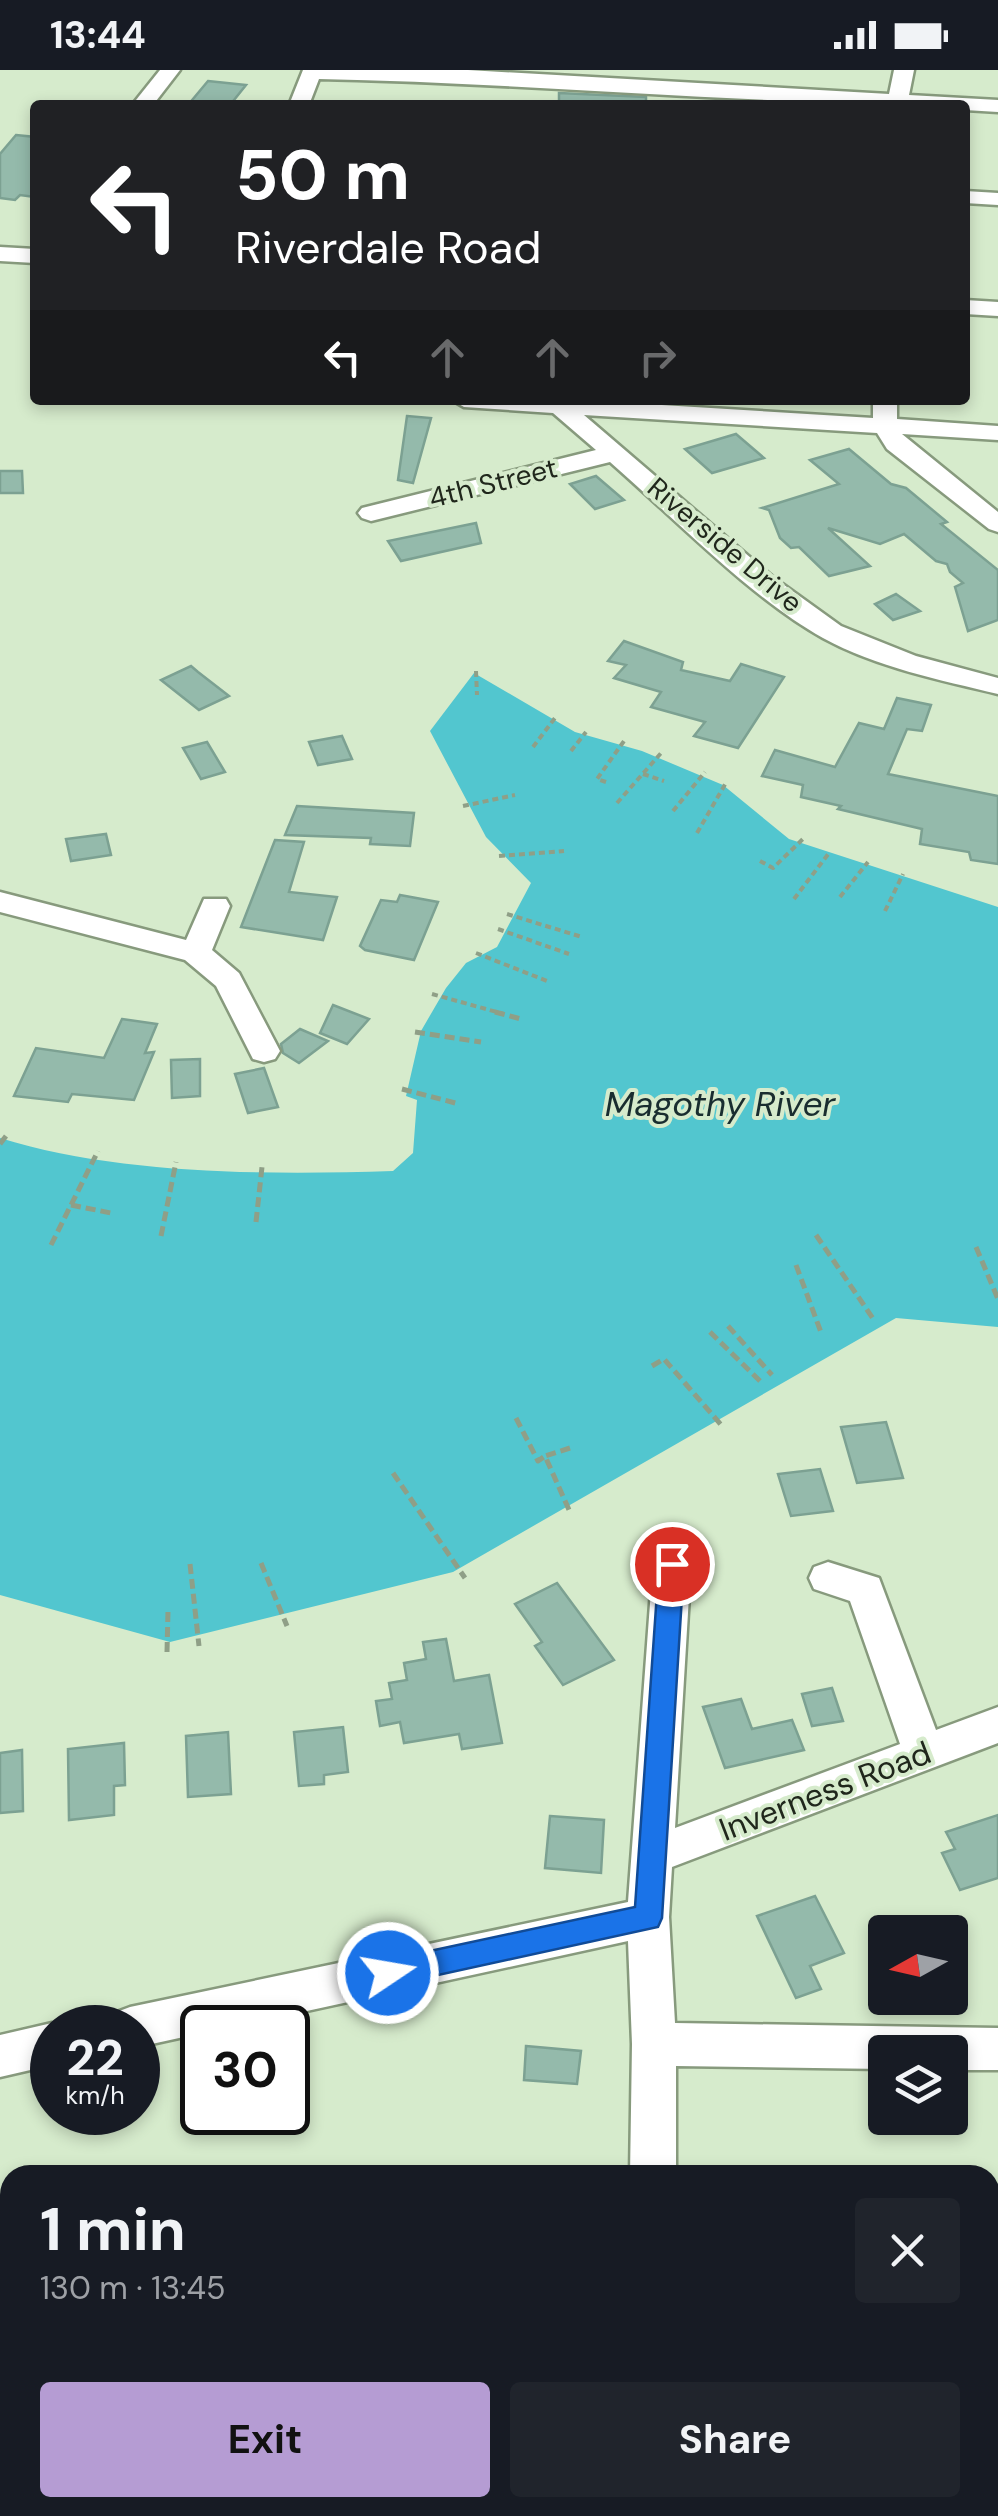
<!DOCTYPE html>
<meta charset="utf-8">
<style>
:root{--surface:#171b24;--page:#20242c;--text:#f1f3f6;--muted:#9ea1a6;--accent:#b59cd3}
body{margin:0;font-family:"DM Sans",sans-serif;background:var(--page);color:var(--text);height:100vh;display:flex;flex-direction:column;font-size:38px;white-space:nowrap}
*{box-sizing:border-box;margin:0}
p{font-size:32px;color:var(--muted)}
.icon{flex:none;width:55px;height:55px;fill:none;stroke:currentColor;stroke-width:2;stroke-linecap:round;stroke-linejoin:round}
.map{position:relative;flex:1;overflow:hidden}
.panel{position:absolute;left:0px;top:2095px;width:1000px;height:352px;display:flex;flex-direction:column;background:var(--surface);border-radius:30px 30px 0 0;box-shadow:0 5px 15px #0003}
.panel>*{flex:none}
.hud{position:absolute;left:30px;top:30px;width:940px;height:305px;border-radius:10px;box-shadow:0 5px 15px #0003;background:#202124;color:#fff;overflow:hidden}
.needle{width:65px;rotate:262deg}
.tools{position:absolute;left:868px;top:1845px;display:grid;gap:20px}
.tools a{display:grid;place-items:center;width:100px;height:100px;border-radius:10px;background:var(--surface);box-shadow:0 5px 15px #0003;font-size:50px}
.speed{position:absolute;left:30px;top:1935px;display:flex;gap:20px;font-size:50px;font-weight:700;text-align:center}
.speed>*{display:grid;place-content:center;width:130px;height:130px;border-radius:50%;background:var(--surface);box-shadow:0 5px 15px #0003;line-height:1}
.speed small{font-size:25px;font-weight:400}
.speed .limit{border:5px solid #111;border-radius:15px;background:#fff;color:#111}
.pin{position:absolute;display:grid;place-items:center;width:85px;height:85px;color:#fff;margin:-42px;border:5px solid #fff;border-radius:50%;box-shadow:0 2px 10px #0007}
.me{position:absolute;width:110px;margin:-55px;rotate:78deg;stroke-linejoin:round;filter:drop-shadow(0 0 8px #0008)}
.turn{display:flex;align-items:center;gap:35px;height:210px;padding:0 40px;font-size:45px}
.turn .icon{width:130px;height:130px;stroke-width:2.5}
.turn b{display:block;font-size:70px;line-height:85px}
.lanes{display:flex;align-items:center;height:95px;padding:0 40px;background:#0003;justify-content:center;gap:50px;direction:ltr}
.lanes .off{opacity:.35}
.round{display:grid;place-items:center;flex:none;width:105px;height:105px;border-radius:10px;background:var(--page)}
.summary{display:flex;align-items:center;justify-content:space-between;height:170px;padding:0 40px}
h1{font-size:60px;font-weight:700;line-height:75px}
.cta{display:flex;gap:20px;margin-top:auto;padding:20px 40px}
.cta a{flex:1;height:115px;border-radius:10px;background:var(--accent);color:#111;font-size:40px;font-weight:700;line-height:115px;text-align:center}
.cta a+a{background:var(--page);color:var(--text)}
.status{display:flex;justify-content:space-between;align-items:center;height:70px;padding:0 50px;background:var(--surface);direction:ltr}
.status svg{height:28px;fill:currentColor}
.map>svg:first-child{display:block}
.water{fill:#52c6cf}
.building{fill:#94baab;stroke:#7ca192;stroke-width:2.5}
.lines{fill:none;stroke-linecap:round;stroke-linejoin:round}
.minor-casing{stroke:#879a7d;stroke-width:5}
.path-far1{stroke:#8f9f87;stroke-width:4;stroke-dasharray:6 4;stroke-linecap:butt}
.path{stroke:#8f9f87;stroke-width:5;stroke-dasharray:10 5;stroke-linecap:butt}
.minor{fill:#fff;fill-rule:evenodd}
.route{fill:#1a73e8;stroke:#114b97;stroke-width:2.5}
.labels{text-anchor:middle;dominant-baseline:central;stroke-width:8;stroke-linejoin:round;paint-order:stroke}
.far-street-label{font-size:28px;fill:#20271c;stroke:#d6ebcc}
.street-label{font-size:32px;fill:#20271c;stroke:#d6ebcc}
.water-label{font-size:35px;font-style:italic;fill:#192d2f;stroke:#d6ebcc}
</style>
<div class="status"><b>13:44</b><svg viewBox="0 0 49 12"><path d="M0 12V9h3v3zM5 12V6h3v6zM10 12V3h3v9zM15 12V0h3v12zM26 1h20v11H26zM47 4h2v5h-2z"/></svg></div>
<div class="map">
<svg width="998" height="2446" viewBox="0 0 998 2446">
<rect width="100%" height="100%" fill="#d6ebcc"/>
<!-- water -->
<path class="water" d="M474,603L575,662L642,681L723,715L789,769L998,837V1257L896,1248L453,1502L170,1572L0,1525V1068C118,1105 270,1105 393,1101L413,1083L417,1030L406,1026L421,961L446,918L466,893L497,877L531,813L486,767L430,661Z"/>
<!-- building -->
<g class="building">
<polygon points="208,11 246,15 230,35 188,35"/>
<polygon points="559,23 646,27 646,35 559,35"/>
<polygon points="16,65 35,67 35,127 20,125 15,130 0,128 0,84"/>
<polygon points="407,346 431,348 413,413 398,410"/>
<polygon points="736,364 764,388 712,403 685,379"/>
<polygon points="849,379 891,414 906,418 947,452 941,454 998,500 998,550 968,561 955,517 963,513 950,502 947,494 936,491 904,464 880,474 828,458 870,496 829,506 799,477 791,478 780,468 769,440 762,438 839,414 810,390"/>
<polygon points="0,401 22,401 23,423 0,423"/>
<polygon points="596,406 624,430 595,439 570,414"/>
<polygon points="476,453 481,473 401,491 388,471"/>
<polygon points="896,524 920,541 893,550 875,534"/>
<polygon points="624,571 683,592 681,600 690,602 730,611 741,594 784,607 738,678 694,666 705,652 651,637 661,622 614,608 626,595 608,591"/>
<polygon points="191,596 198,602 229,626 199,640 161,610"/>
<polygon points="897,628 931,635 922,661 907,659 888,704 998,726 998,794 971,790 969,782 920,774 922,759 838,739 841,736 801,727 803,715 762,706 775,680 835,697 859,653 884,659"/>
<polygon points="342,666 352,689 318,695 309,672"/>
<polygon points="207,672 225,702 201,709 183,678"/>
<polygon points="297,736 414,743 410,776 370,774 371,768 285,765"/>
<polygon points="106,764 111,785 71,791 66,769"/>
<polygon points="275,770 304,772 289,822 337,827 323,870 241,857"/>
<polygon points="400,825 438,832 414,890 365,880 360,876 381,830 397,832"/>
<polygon points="333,935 369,949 347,974 320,963"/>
<polygon points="122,949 157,954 145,983 154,982 134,1030 72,1024 68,1032 14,1026 36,978 104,988"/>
<polygon points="300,959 328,971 299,993 283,983 281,974"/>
<polygon points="200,989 200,1026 172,1028 171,990"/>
<polygon points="264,998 278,1037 248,1043 235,1004"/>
<polygon points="886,1352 903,1408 857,1413 841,1357"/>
<polygon points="820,1399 833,1441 791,1446 778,1404"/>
<polygon points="557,1513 614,1590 563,1615 535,1576 542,1572 515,1534"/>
<polygon points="446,1569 454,1611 489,1605 502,1673 462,1679 459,1664 404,1673 400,1652 380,1656 376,1631 392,1629 389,1613 407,1610 404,1593 426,1589 423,1572"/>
<polygon points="832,1618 843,1651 812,1656 802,1624"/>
<polygon points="741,1629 752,1659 792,1650 804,1680 725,1698 703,1637"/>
<polygon points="343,1657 348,1702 324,1705 324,1714 299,1716 294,1662"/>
<polygon points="228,1662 231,1724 188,1727 186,1666"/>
<polygon points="124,1673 125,1715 114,1716 114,1745 69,1750 68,1679"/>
<polygon points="22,1680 23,1741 0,1743 0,1683"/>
<polygon points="998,1745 998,1808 960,1820 942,1783 955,1779 946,1762"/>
<polygon points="550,1746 604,1750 601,1803 545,1798"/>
<polygon points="815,1826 844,1883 810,1896 821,1919 796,1928 757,1846"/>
<polygon points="526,1976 581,1981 577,2014 524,2010"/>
</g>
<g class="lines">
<!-- minor casing -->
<g class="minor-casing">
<g id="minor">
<polygon points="160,0 180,0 153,35 132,35"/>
<path d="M303,0H468L889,24L894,0H914L909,25L998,30V42L965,40V35C749,35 534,13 319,9L309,35H289Z"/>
<polygon points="965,121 998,123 998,135 965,133"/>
<polygon points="0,177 35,179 35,193 0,191"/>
<polygon points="965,230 998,232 998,246 965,244"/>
<path d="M452,330H580L873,348V330H897V349L998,356V370L902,364L998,442V462L989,459L887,379L877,363L584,345L773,507L841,556L916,586L998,608V624C940,610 876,597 823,568C752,529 672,446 610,392L371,451L362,448L358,443L362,438L596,380L553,343L464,337Z"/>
<polygon points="0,822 186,870 204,829 226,829 230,836 212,880 239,903 280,981 275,989 264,992 253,989 216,916 185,890 0,842"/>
<polygon points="672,1477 686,1482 691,1493 675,1758 900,1674 850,1531 814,1519 809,1508 814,1497 828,1492 879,1508 936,1660 998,1637 998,1673 672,1797 669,1847 675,1953 998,1958 998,2000 950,2000 950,1982 885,1982 885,1999 676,1996 676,2105 630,2105 632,1974 628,1871 229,1958 202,1958 202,1963 138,1977 138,1958 108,1958 114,1943 130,1937 628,1832 653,1493 658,1482"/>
<polygon points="52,1953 64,1958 52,1958 52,1995 0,2007 0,1965"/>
<rect x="625" y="2438" width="50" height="8"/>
</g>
</g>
<!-- path-far1 -->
<g class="path-far1">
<polyline points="476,601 477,625"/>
<polyline points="533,677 555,648"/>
<polyline points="571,681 586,662"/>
<polyline points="643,704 664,711"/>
<polyline points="606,712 597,709 624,671"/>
<polyline points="617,733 662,682"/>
<polyline points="463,736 515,725"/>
<polyline points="673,741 705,702"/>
<polyline points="697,763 727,711"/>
<polyline points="499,786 564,781"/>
<polyline points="760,791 773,798 805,767"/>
<polyline points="840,827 868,792"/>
<polyline points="794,829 829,783"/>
<polyline points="885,841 903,804"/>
<polyline points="507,844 582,867"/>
<polyline points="498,859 569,884"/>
<polyline points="476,883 547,911"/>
<polyline points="432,924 504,944"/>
</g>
<!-- path -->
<g class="path">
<polyline points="495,942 521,949"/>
<polyline points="415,962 481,972"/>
<polyline points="402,1019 459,1034"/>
<polyline points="0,1074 6,1066"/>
<polyline points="71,1135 111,1143"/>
<polyline points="256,1152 262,1097"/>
<polyline points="816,1165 874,1250"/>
<polyline points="161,1166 176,1092"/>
<polyline points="51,1175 98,1081"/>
<polyline points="976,1177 998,1229"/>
<polyline points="796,1195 822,1265"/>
<polyline points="728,1256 772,1305"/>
<polyline points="710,1262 761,1312"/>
<polyline points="652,1296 664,1289 723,1357"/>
<polyline points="516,1348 538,1391 545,1386"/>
<polyline points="570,1378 545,1386 570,1442"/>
<polyline points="393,1403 465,1508"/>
<polyline points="261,1493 287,1556"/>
<polyline points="190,1494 199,1576"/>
<polyline points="167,1582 168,1541"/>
</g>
<!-- minor -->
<use href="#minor" class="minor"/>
</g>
<!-- route -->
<polygon class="route" points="672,1483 681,1486 684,1494 662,1848 658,1857 388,1916 378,1912 374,1903 378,1893 388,1890 635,1837 659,1494 663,1486"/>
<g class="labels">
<!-- far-street labels -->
<g class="far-street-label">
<text transform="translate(493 413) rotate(-14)">4th Street</text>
<text transform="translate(725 475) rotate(40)">Riverside Drive</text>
</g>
<!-- street labels -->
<g class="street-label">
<text transform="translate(825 1721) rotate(-21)">Inverness Road</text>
</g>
<!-- water labels -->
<g class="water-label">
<text x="720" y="1034">Magothy River</text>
</g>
</g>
</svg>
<div class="tools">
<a><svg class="needle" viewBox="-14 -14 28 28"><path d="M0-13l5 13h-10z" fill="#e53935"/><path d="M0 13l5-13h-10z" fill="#9ea1a6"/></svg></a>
<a><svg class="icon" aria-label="layers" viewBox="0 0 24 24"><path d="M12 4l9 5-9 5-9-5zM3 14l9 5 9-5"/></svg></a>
</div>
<div class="speed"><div>22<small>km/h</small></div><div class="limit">30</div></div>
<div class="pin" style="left:672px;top:1494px;background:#d93025"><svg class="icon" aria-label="arrive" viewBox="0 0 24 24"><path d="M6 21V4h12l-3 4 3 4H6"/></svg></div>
<svg class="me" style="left:388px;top:1903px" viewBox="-20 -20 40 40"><circle r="17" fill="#1a73e8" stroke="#fff" stroke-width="3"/><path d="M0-11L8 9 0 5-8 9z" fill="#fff"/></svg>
<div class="hud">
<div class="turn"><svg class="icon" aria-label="left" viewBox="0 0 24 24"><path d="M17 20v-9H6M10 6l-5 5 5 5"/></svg><div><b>50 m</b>Riverdale Road</div></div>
<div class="lanes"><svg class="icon" aria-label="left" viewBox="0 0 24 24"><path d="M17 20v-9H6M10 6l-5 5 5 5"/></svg><svg class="icon off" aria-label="ahead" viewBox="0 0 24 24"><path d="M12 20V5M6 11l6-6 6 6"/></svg><svg class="icon off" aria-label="ahead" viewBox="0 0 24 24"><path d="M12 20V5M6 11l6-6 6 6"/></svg><svg class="icon off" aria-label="right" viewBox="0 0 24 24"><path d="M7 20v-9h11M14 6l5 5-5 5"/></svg></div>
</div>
<section class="panel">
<div class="summary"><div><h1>1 min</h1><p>130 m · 13:45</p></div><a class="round"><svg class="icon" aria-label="close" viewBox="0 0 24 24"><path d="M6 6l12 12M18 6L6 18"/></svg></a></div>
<div class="cta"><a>Exit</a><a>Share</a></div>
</section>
</div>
